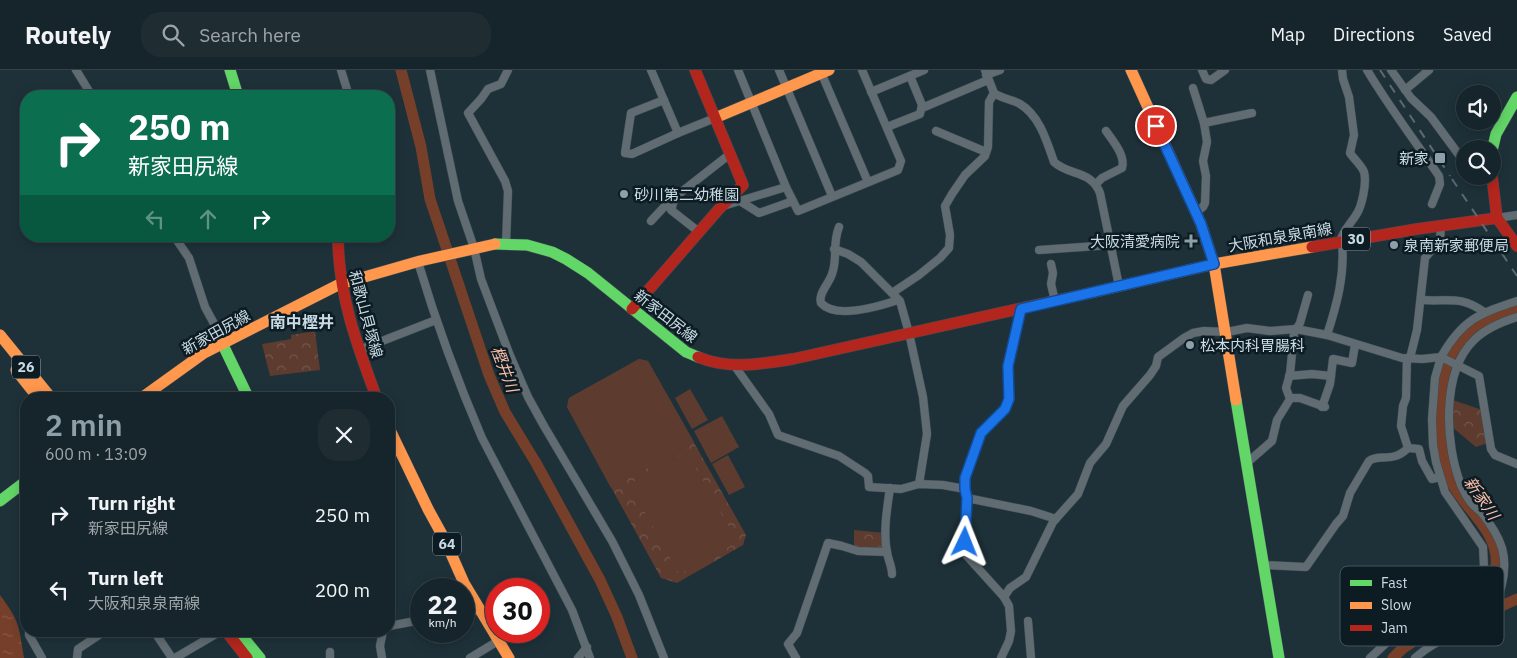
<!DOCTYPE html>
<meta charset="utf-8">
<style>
:root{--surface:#16252b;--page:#1f2d33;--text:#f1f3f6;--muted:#9ea5a9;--line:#354247;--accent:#8da0a9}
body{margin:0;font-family:"IBM Plex Sans","Noto Sans JP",sans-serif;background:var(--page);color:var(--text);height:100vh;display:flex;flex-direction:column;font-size:19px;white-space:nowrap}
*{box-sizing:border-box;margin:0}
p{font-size:16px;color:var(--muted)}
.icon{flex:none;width:28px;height:28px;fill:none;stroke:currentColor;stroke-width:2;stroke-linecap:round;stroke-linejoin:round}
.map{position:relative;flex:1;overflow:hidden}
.side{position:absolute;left:20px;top:322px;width:375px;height:245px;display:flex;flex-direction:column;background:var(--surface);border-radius:20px;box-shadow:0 2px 12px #0003,0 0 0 1px var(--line)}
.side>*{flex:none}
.guide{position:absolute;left:20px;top:20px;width:375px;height:152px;border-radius:20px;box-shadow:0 2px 12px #0003,0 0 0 1px var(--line);background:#0b6e4f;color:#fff;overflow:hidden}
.fabs{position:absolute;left:1456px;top:15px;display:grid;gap:10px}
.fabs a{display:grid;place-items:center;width:45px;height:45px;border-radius:50%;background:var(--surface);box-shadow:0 2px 12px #0003,0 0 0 1px var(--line);font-size:25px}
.speed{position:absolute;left:410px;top:508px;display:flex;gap:10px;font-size:25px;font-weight:700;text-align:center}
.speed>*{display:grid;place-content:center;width:65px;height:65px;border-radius:50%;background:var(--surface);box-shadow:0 2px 12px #0003,0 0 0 1px var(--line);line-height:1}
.speed small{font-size:12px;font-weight:400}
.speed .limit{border:8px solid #d22;background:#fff;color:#111}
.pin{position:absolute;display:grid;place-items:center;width:42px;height:42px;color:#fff;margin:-21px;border:2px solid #fff;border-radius:50%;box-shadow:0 1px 5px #0007}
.me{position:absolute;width:55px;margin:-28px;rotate:2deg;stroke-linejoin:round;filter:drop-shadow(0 0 4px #0008)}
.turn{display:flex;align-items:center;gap:18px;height:105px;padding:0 25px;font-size:22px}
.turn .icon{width:65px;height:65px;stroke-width:2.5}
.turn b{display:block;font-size:35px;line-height:42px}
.lanes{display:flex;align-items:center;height:48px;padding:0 25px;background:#0003;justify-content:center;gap:25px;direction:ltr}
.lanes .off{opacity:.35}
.round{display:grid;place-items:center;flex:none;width:52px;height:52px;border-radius:20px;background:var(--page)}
.headline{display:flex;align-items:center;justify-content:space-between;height:85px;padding:0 25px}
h1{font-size:30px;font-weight:600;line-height:38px;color:var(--accent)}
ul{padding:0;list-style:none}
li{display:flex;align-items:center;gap:15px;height:75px;padding:0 25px}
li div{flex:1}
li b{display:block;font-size:19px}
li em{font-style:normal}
header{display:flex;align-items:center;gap:30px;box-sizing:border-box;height:70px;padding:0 25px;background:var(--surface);border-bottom:1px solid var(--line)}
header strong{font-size:24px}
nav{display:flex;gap:28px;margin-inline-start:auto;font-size:18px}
.search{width:350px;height:45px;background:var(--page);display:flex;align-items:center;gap:12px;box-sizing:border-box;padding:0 18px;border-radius:20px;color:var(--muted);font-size:19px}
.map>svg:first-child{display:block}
.forest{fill:url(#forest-crowns)}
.pitch{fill:#5d3b2f}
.water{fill:url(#water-ripples)}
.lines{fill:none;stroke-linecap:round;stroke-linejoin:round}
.river{stroke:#753f2a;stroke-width:11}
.street-casing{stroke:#3c4c52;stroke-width:9}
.fast-casing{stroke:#3c4c52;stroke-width:12}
.slow-casing{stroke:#3c4c52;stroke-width:12}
.jam-casing{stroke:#3c4c52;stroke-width:12}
.street{stroke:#606c71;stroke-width:8}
.fast{stroke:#63d668;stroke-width:11}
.slow{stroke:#ff974d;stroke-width:11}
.jam{stroke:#b3261e;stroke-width:11}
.rail{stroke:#5d696f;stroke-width:2;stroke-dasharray:9 9;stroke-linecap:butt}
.route-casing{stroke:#114b97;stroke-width:12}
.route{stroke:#1a73e8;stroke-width:9}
.poi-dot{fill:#8da0a9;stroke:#0d1b22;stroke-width:2}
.labels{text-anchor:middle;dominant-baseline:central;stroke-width:5;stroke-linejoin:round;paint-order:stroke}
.shield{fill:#0d1b22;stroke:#91a2ab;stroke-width:1}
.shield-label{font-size:14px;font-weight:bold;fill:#c9dce6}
.poi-label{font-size:15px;fill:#c9dce6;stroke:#0d1b22;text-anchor:start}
.street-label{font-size:15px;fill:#c9dce6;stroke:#0d1b22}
.neighbourhood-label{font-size:16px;font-weight:bold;fill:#c9dce6;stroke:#0d1b22}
.water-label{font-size:16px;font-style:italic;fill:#f8bea9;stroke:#0d1b22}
.key{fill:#0d1b22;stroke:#45555d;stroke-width:1}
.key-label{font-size:14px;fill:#c9dce6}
</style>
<header>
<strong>Routely</strong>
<div class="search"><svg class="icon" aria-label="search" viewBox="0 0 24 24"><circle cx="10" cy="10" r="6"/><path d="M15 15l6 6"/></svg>Search here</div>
<nav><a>Map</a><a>Directions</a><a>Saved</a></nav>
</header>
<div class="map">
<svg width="1517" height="588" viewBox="0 0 1517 588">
<defs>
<pattern id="forest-crowns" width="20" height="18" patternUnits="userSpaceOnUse" patternTransform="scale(1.25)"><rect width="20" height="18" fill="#5d3b2f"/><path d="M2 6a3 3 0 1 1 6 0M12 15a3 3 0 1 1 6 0" fill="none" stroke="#73574d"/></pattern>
<pattern id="water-ripples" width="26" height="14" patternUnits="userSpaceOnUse" patternTransform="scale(1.25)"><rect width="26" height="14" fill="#753f2a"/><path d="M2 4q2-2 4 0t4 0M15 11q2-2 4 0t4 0" fill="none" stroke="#875a49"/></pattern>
</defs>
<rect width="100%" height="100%" fill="#1e3139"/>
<!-- forest -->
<g class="forest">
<polygon points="315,261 320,300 270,306 262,274 291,269 291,265"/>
<polygon points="639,289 648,291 746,465 743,475 677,513 661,508 567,337 569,328"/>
<polygon points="1453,330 1482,340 1488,373 1476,377 1452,357"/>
<polygon points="854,460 885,463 884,480 854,478"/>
</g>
<!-- pitch -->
<g class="pitch">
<polygon points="639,289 648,291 694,372 611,418 567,337 569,328"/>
<polygon points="690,319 708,350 692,359 675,328"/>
<polygon points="722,346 739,377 711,393 694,361"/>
<polygon points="687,382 737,472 679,504 629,414"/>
<polygon points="728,385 745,417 729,425 712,394"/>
</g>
<!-- water -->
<path class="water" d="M0,525C7,535 15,545 18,556C21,566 22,578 24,588H0Z"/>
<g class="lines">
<!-- river -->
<g class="river">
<polyline points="401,0 421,77 430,129 489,305 505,342 536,393 600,510 617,547 632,588"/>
<path d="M1481,540C1489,522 1498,506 1496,486C1493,458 1466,439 1453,415C1438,388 1439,332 1445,303C1447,292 1454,278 1462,269C1475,251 1497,245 1517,238"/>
<polyline points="1393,588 1402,579 1440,554 1471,541 1495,539 1517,529"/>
</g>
<!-- street casing -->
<g class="street-casing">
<g id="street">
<polyline points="76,0 92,26"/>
<polyline points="341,0 349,26"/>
<polyline points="430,0 458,131 474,178 481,209 509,283 528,327 544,356 612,471 639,525 664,588"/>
<polyline points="651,0 678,63 715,48"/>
<polyline points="738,0 786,117 798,141 898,100 901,91 862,0"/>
<polyline points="779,0 832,126"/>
<polyline points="820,0 868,112"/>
<path d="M985,0L994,23C1002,29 1012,29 1020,34C1040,46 1047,72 1054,92C1069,106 1091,100 1100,123L1119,216"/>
<polyline points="1202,0 1206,9 1211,10 1225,0"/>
<path d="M1367,0C1389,37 1415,71 1439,106L1440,114L1432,134"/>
<polyline points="1391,0 1411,28 1431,47 1465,93"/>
<polyline points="986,5 1000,0"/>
<polyline points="1193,18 1204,53 1207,72 1203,91 1206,106 1205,133 1203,137 1196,142"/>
<polyline points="1405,20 1429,0"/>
<polyline points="871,22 924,0"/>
<polyline points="664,30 631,43 625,83 632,84 678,63"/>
<polyline points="922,38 988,10"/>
<polyline points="1204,53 1252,43"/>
<polyline points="887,57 920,44 922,35 910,6"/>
<polyline points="936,61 986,82"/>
<path d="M1096,114L1102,108L1122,98C1126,86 1113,71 1106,61"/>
<polyline points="740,131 759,143 793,131"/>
<polyline points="723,136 786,117"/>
<polyline points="1497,148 1517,145"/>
<polyline points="651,151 664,137 671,136"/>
<path d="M839,157C832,174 838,189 832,204C829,214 818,223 821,233C836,250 880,236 898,230"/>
<polyline points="699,162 671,140 675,127 730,84"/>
<polyline points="174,166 189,188 205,237 224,272"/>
<path d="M1340,172C1343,160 1350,155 1356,145C1362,137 1367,112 1364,102C1362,96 1354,89 1350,83L1354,65L1349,27L1343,9L1342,0"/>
<polyline points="506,174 508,121 505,111 468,43 481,29 488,19 501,14 508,0"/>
<polyline points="834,179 848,184 861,192 900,231 909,263 923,327 927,364 919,414"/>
<polyline points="1039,180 1111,175"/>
<path d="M418,192C436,252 457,310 482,368L572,540L590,588"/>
<polyline points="1051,194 1053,203 1051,214 1055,231"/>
<polyline points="892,223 919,205 940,188 949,178 950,165 945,136 952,124 965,105 985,86 988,77 989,32 994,23"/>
<path d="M1422,230C1449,232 1460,225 1484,242"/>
<path d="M1327,265C1337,234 1345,205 1342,172"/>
<polyline points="359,280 436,250"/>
<polyline points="1410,288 1417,260 1425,188 1440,170 1441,156"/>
<polyline points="734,295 769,344 778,365 839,386 865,403 868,406 869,417 901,419 919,414 943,415 965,419"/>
<polyline points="1289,306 1312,304 1331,306"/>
<polyline points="1290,328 1300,328 1325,337"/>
<polyline points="1322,337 1330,314 1333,289 1352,293 1355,275"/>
<polyline points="1408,378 1419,379 1422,391 1432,409 1436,408"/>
<polyline points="1248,392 1272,371 1277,350 1290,329 1286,318 1290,304 1294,263 1300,253 1308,225"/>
<path d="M890,418C887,438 883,463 887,482C888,490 892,496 892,504"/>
<polyline points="967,428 1031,441 1056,449"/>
<path d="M1264,495L1306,497L1336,454L1343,446L1350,423L1369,391C1379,383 1392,394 1408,378L1401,356L1403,336L1406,328L1407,288"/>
<path d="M1004,527L1010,518L1026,507L1053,452L1078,424L1090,393L1106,374L1123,336L1150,305L1156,296L1158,287L1184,268L1193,263L1204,261L1227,262L1247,258L1270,261L1296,259L1327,265L1402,288L1422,289L1441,287C1462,250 1478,244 1517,231"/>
<polyline points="1437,533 1451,565"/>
<polyline points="464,543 480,540"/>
<polyline points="1028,551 1031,588"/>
<polyline points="389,556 421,550"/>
<polyline points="29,561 29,565 42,588"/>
<polyline points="154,561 172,588"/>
<polyline points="330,582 330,588"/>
<polyline points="77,588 78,579 105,561"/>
<polyline points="175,588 221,561"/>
<polyline points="382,588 380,576 383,561"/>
<polyline points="470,588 498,571"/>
<polyline points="578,588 587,577"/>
<polyline points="796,588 788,574 797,563 828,473 842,476 858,481 887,482"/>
<polyline points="1001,588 1009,571 1011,561 1009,536 1004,527 966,485 965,472 967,428 965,419 965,408 981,363 1005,339 1009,329 1008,296 1021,239"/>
<polyline points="1370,588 1409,552 1424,541 1474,516 1481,506 1484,497 1483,477 1445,422 1436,392 1433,375 1432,349 1435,308 1441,287 1479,306 1491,379 1495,385 1517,394"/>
<path d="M1415,588C1435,570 1459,562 1484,553C1499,532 1509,503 1502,478C1498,465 1489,452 1481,442C1479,440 1477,439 1475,437C1469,432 1464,422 1461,415C1445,375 1441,302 1474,270C1486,258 1501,252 1517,247"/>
</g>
</g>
<!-- fast casing -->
<g class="fast-casing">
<g id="fast">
<polyline points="230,0 238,26"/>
<polyline points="1492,81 1496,64 1517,27"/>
<polyline points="495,174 527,175 552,182 566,189 588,203 686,282 698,287"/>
<polyline points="222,273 249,329"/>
<polyline points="1236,330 1279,588"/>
<polyline points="0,431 26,411"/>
<polyline points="238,561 260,588"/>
</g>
</g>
<!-- slow casing -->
<g class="slow-casing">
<g id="slow">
<polyline points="1131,0 1201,154 1214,194 1312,177"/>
<polyline points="715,48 829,0"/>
<polyline points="1090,223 1214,194 1236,330"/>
<polyline points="0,265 52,329"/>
<polyline points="16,300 39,329"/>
<polyline points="140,329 204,283 340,214 420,191 495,174"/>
<polyline points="389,358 428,439 445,470 464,513 509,588"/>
</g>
</g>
<!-- jam casing -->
<g class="jam-casing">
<g id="jam">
<polyline points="1492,106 1497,148"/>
<path d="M338,166C338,224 357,275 377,329"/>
<polyline points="1312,177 1417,159 1497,148 1517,176"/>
<polyline points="632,239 719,139 743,115 695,0"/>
<path d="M698,287C729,300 761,294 793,289L1090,223"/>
<polyline points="226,561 247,588"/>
</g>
</g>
<!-- street -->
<use href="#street" class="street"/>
<!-- fast -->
<use href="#fast" class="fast"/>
<!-- slow -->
<use href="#slow" class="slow"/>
<!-- jam -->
<use href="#jam" class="jam"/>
<!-- rail -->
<g class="rail">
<polyline points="1380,0 1450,106"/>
<polyline points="1452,109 1517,206"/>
</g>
</g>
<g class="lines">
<!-- route casing -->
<g class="route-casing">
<polyline id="route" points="965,472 967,428 965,419 965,408 981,363 1005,339 1009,329 1008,296 1021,239 1214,194 1201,154 1156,56"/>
</g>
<!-- route -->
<use href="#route" class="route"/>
</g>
<!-- markers -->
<g class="poi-dot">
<rect x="1434" y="82" width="12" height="12" rx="2.5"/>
<circle cx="624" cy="124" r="5"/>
<path d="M1188.5 163.5h5v5h5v5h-5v5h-5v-5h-5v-5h5z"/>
<circle cx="1394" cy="175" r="5"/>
<circle cx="1190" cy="275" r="5"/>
</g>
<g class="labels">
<!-- shield labels -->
<g class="shield">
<rect x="1342" y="157.5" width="28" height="23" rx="4"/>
<rect x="12" y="285.5" width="28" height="23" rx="4"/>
<rect x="433" y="462.5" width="28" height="23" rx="4"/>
</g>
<g class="shield-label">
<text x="1356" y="169">30</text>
<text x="26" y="297">26</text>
<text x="447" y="474">64</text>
</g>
<!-- poi labels -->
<g class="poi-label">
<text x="1429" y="88" text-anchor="end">新家</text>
<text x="634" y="124">砂川第二幼稚園</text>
<text x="1180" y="171" text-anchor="end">大阪清愛病院</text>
<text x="1404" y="175">泉南新家郵便局</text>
<text x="1200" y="275">松本内科胃腸科</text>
</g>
<!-- street labels -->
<g class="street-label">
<text transform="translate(1280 167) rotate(-10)">大阪和泉泉南線</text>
<text transform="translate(366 244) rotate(75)">和歌山貝塚線</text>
<text transform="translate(666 246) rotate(38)">新家田尻線</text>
<text transform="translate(216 262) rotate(-29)">新家田尻線</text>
</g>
<!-- neighbourhood labels -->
<g class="neighbourhood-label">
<text x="302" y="252">南中樫井</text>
</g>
<!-- water labels -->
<g class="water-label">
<text transform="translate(505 299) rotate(69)">樫井川</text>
<text transform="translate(1482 428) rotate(56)">新家川</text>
</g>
</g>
<!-- legend -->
<rect x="1340" y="496" width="164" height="80" rx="8" class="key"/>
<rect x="1350" y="510" width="22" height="6" fill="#63d668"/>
<rect x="1350" y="532" width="22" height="7" fill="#ff974d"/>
<rect x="1350" y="555" width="22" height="6" fill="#b3261e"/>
<g class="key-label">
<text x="1381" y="518">Fast</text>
<text x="1381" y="540">Slow</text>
<text x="1381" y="563">Jam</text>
</g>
</svg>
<div class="fabs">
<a><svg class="icon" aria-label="sound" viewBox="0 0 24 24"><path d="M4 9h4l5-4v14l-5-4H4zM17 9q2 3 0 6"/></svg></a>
<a><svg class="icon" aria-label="search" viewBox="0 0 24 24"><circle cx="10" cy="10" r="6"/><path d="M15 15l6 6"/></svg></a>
</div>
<div class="speed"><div>22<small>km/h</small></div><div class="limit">30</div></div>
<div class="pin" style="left:1156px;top:56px;background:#d93025"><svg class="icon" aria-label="arrive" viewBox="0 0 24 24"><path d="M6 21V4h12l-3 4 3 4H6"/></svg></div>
<svg class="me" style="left:965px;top:472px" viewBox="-20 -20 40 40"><path d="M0-17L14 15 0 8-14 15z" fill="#1a73e8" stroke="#fff" stroke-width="4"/></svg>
<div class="guide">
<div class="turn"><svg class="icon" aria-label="right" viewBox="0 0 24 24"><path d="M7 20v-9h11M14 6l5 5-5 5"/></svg><div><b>250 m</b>新家田尻線</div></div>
<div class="lanes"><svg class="icon off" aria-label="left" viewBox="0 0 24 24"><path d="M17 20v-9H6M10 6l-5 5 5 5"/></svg><svg class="icon off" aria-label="ahead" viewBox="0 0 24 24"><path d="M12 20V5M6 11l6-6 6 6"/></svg><svg class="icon" aria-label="right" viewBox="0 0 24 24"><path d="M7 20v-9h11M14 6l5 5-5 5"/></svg></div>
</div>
<section class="side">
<div class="headline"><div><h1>2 min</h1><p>600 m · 13:09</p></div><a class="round"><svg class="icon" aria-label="close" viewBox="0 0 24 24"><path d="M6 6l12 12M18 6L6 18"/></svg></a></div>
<ul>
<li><svg class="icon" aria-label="right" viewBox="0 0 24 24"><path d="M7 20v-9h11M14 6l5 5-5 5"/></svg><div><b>Turn right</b><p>新家田尻線</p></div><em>250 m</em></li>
<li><svg class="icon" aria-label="left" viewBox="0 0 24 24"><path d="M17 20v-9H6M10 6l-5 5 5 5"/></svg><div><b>Turn left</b><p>大阪和泉泉南線</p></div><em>200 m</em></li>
</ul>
</section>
</div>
